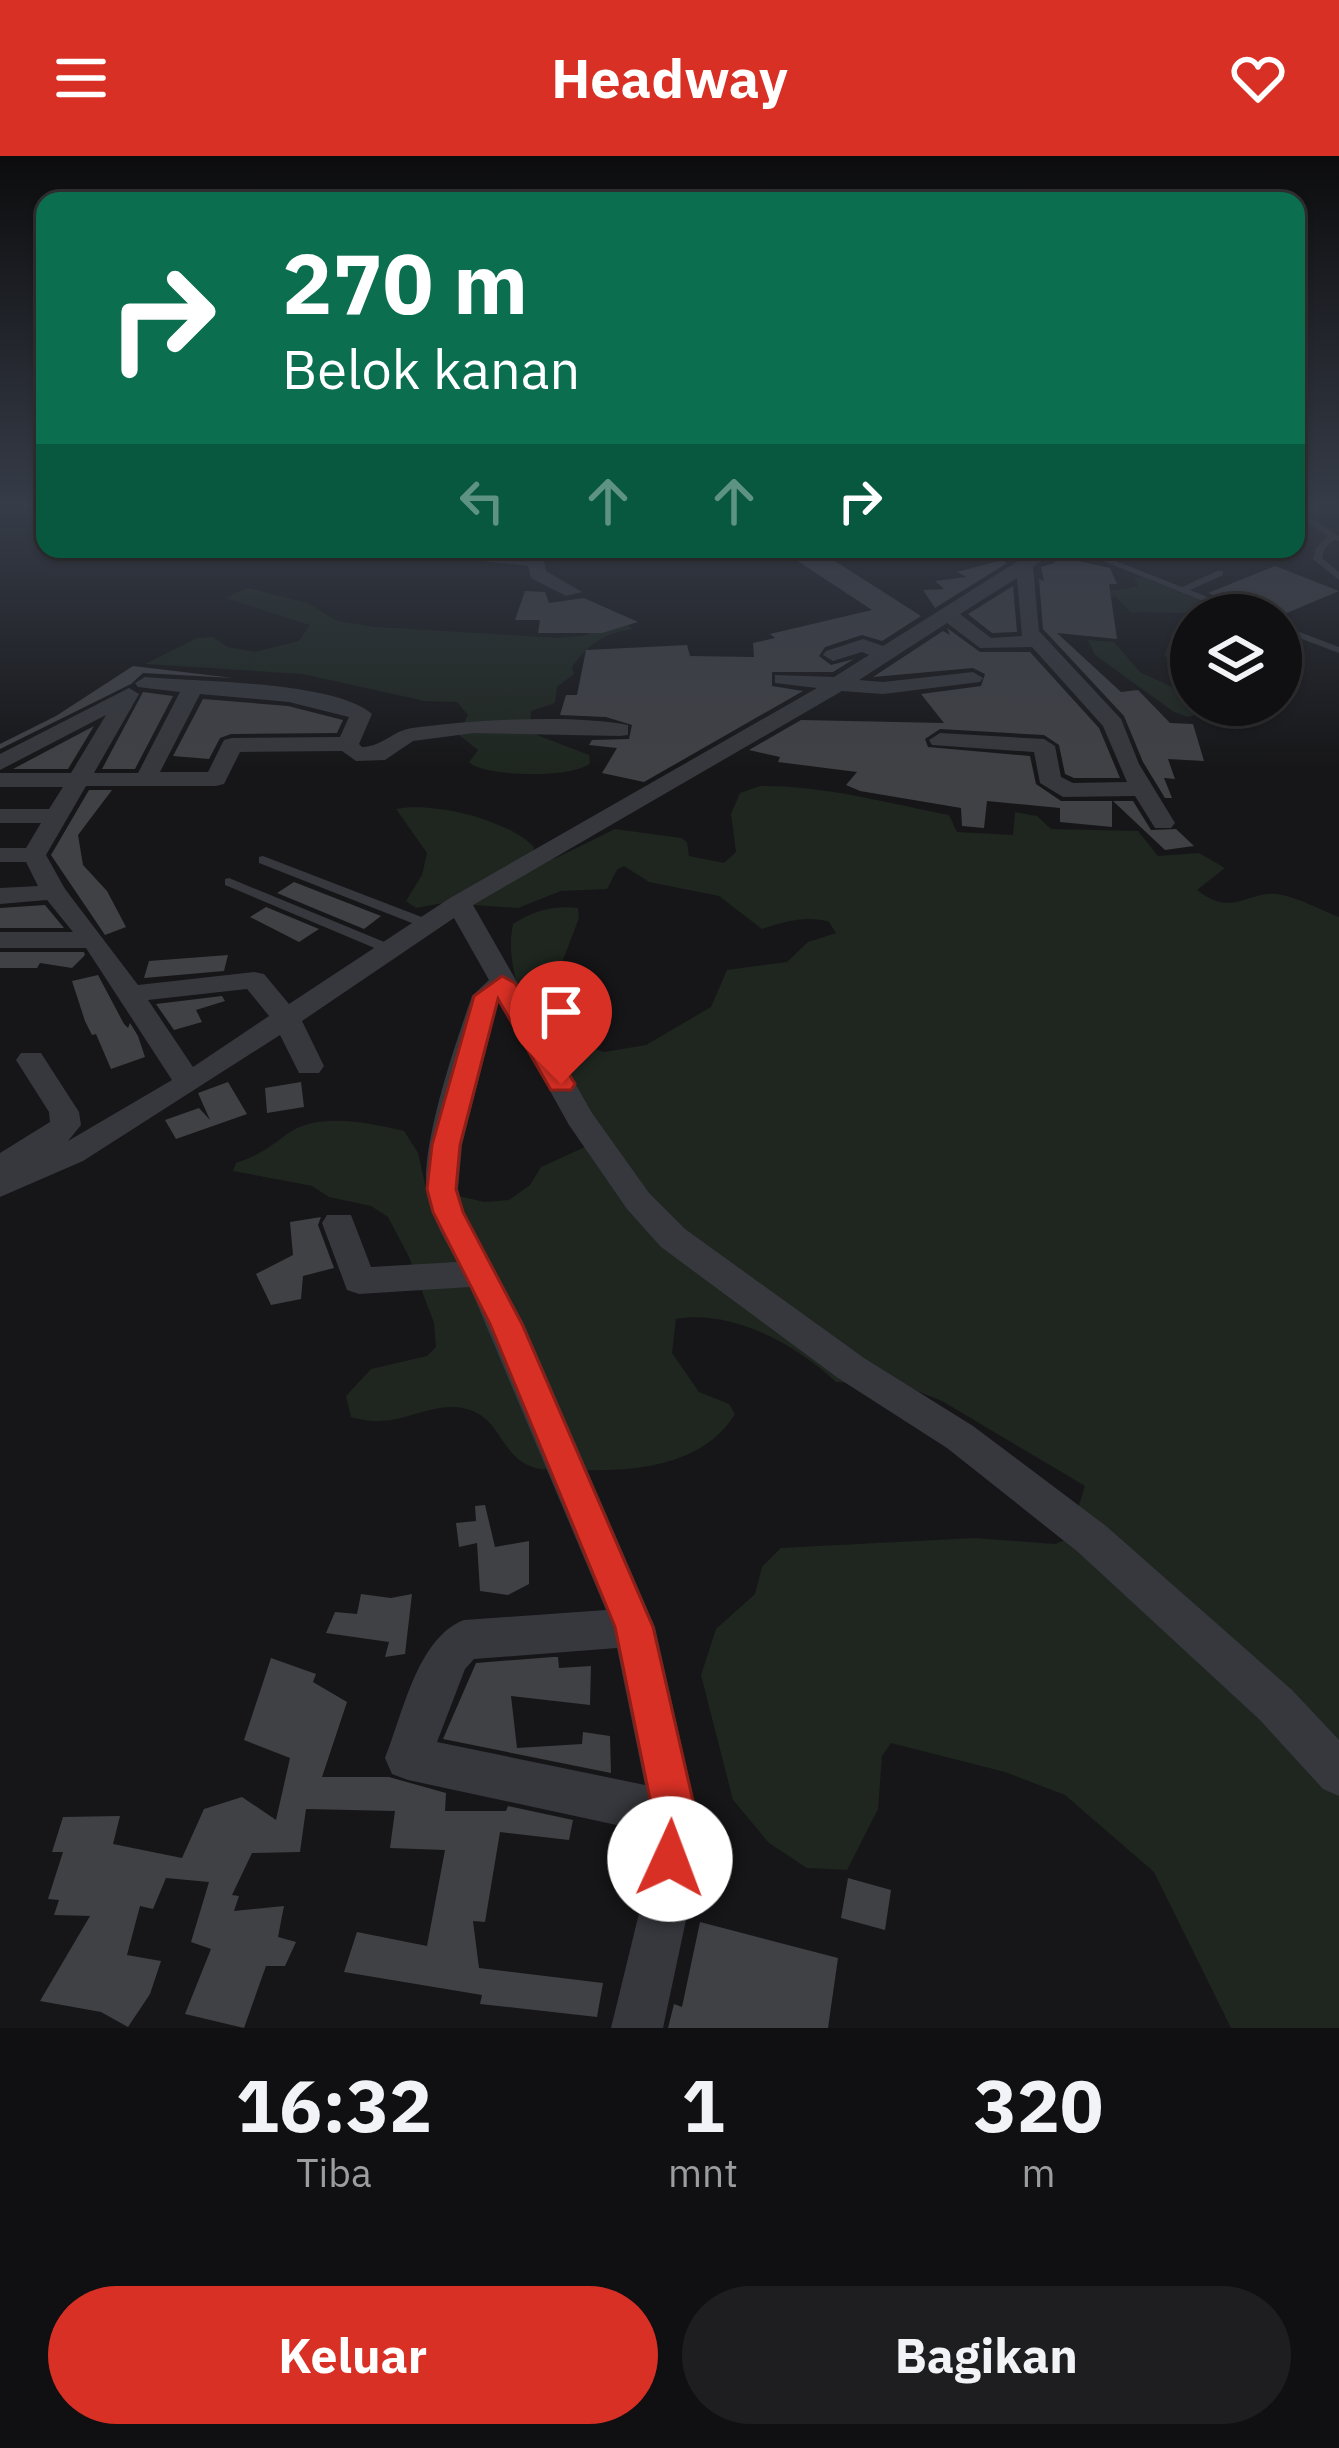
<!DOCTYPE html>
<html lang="id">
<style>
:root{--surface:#101012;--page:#1e1e20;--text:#f1f3f6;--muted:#9c9d9f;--line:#303032;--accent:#d93025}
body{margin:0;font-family:"IBM Plex Sans",sans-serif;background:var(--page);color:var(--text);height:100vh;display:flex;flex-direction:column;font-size:45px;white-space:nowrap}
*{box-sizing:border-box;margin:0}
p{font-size:39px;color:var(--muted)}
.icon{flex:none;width:66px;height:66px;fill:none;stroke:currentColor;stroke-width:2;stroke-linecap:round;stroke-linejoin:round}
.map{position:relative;height:1872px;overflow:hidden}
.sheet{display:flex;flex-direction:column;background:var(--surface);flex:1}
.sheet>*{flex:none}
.top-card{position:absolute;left:36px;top:36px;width:1269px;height:366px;border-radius:24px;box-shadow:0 3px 9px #0004,0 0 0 3px var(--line);background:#0b6e4f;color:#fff;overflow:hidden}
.controls{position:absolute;left:1170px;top:438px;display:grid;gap:24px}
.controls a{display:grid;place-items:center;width:132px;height:132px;border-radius:50%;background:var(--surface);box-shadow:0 3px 9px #0004,0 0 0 3px var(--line);font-size:60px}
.pin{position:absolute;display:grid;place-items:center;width:102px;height:102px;color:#fff;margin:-123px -51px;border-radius:50% 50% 50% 0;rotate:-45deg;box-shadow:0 0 12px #0007}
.pin .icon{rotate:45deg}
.me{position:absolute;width:132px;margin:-66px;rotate:2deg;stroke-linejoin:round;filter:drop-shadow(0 0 9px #0008)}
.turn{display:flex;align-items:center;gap:42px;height:252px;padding:0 48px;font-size:54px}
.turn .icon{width:156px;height:156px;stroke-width:2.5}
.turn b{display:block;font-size:84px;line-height:102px}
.lanes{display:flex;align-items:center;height:114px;padding:0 48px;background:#0003;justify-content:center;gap:60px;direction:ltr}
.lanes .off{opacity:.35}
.eta{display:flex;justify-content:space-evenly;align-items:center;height:204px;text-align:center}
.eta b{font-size:72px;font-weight:700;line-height:84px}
.button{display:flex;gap:24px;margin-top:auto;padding:24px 48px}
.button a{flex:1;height:138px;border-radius:72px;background:var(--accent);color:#fff;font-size:48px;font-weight:700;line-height:138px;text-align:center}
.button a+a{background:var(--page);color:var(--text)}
header{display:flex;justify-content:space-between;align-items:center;height:156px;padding:0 48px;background:var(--accent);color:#fff;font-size:54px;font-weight:700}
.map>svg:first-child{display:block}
.green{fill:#1e261f}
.building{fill:#404145}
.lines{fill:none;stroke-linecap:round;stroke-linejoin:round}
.service{fill:#37383d;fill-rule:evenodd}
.minor{fill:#37383d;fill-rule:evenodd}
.route{fill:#d93025;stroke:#8d1f18;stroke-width:3}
</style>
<header><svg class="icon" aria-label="menu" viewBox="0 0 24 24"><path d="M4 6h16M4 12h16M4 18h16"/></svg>Headway<svg class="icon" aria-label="heart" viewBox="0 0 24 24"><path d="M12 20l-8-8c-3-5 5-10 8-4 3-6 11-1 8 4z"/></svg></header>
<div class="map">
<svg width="1339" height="1872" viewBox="0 0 1339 1872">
<rect width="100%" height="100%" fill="#161618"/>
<!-- green -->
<g class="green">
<path d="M1142,421L1221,453L1218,459H1191V487L1180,500L1191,509V517L1176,513L1164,499L1169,487L1185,474L1186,457L1131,456L1116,441L1093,440C1109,432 1122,435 1138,430L1134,422Z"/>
<path d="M248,432L307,447L337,465L375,471L559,482L587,479L594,463L615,461L633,473C604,477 589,488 572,511L574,518L557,531L555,547L531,555L529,576L589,599L590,607C574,623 482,621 469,606L478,594L458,578L468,559L457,546L425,545L302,518L145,508L197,482L213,481L228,491L255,496L299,485L310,469L225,442Z"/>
<polygon points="1088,484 1114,486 1140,516 1181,535 1191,549 1206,556 1188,561 1174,556 1095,499"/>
<path d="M760,630C823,629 887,647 949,659L957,676L1013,679L1015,656L1037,660L1051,673L1138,675L1158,700L1199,697L1225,712L1197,734C1235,764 1249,731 1282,739C1301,743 1321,754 1339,761V1872H1231L1154,1716L1065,1639L1005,1616L891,1587L882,1600L878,1653L847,1714L807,1712L769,1687L733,1644L701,1519L716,1473L755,1438L762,1411L781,1392L974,1382L1055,1388L1068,1383L1085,1330L942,1245L904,1230L836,1226C796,1188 731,1153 676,1163L672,1197L699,1236L729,1248L735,1258C703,1311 631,1316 576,1314C561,1313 543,1316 530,1310C502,1299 500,1264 470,1254C440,1243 408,1265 379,1265C370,1266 359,1263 351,1261L346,1240L371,1213L427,1200L436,1191L434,1167L409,1101L388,1061L371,1050L329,1041L312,1030L233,1015L236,1007C258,1000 270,991 287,978C318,955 370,967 404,975L418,997L426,1032L484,1046L509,1044L530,1029L541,1011L607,981C569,925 498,840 513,768C533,755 554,749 578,752L579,762L558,817L574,838V877L582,889L604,896L646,889L711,851L727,814L787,806L808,786L836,777L829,766C806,759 785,766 762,773L719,740L649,726L624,710L617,714L607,733L561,735L518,752L443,747L416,752L406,745L422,719L427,697L396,653C432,645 509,664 534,691L533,696L554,703L615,673L681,682L687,686L689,700L724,707L736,696L731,658L740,637Z"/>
</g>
<!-- building -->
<g class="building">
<polygon points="816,393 921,460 882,485 862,479 825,491 819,500 831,509 854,503 833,516 772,516 772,530 803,535 644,626 602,617 617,592 589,589 592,584 629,583 632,569 606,561 560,559 566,539 577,539 586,494 687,489 690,500 754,501 753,487 775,482 770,478 872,454 790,400"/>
<polygon points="1056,400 1078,401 1079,405 1110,412 1117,428 1109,428 1117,483 1057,477 1121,536 1138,534 1170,567 1193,568 1204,605 1168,603 1175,623 1164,622 1172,642 1165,642 1143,606 1124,560 1043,473 1039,423 1044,425 1041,411 1054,407"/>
<polygon points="1002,404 1007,407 935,452 923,434 944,433 935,425 967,421 957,416"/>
<polygon points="1275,410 1339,435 1282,459 1262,459 1208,437"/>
<polygon points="1013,430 1017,476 992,477 968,458"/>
<polygon points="525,435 545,436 549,447 584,442 638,466 602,477 538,477 540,464 515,464"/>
<polygon points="947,472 980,496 1030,496 1099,572 1120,622 1074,622 1065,618 1059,589 1044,579 940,573 925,583 928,591 1030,600 1036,628 1061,645 1112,645 1112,671 1060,666 1060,652 987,645 984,672 962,670 961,652 860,635 846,629 857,616 778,606 780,601 749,594 801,564 944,567 921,538 981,530 985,518 973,512 873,521 943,475 950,479"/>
<polygon points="133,510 233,522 143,517 131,528 0,593 0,588 56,560"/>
<polygon points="143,536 173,540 135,613 102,613"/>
<polygon points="203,543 288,550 343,564 337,577 231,578 220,582 209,603 173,600"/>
<polygon points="94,570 68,613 13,613"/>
<polygon points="89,634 112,634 78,679 83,709 107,735 126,771 105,779 51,699"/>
<polygon points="1113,645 1133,645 1151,674 1176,673 1194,690 1165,694"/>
<polygon points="294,726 381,760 364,773 277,737"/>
<polygon points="45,749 64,772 0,772 0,752"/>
<polygon points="266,751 319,773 299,786 250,761"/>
<polygon points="0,796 84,796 85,799 72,812 40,807 37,812 0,812"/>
<polygon points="228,799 224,815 144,822 149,805"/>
<polygon points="98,819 124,868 128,872 130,867 138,880 145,901 111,913 96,878 92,879 85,865 72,825"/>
<polygon points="222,840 225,845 196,854 202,866 174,874 156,848"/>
<polygon points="228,926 247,958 176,983 165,964 199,952 210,964 198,937"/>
<polygon points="301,926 304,951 267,957 265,932"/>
<polygon points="321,1061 318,1069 334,1112 303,1120 301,1143 271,1149 256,1118 293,1099 290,1066"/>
<polygon points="485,1349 495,1391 529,1385 529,1428 508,1439 480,1435 477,1387 459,1391 456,1367 476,1365 475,1350"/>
<polygon points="361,1438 391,1442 412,1438 405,1498 385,1501 389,1486 326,1477 335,1456 357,1458"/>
<polygon points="553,1501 558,1501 559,1512 591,1510 590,1549 511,1540 517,1592 582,1588 583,1576 610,1580 611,1617 443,1583 476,1507"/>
<polygon points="271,1502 316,1518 313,1526 347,1546 322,1621 389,1621 446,1637 445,1655 506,1655 508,1650 573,1664 569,1684 500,1676 485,1766 473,1765 479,1812 603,1827 597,1861 480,1848 482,1839 344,1816 357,1776 427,1790 445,1694 390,1692 395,1655 306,1653 300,1696 252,1697 232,1739 239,1740 234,1755 284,1750 278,1781 296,1786 285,1810 266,1810 244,1872 185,1858 211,1793 191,1786 209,1726 166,1722 153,1753 140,1750 127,1799 161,1805 150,1838 128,1871 101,1856 40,1845 90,1760 54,1759 59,1744 48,1743 63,1696 52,1696 63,1661 120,1660 113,1688 182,1702 204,1653 242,1641 276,1664 290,1602 244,1584"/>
<polygon points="848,1722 891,1734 885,1774 841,1762"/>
<polygon points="700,1766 838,1802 828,1872 668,1872 674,1848 682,1851"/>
</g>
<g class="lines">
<!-- service -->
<g class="service">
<polygon points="1296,353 1339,380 1339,385 1334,384 1324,393 1322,402 1339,416 1339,424 1313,403 1316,392 1328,380 1296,359"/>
<polygon points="1073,393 1085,393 1182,431 1217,415 1223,415 1223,419 1190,434 1252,459 1238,459"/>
<polygon points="1281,469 1339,491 1339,497 1281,475"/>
<polygon points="263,700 432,765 434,768 427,772 422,771 259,707 259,701"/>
<polygon points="229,722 394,790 396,793 394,796 384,796 225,729 225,723"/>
</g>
<!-- minor -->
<g class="minor">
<polygon points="473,393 543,401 546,415 582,436 566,440 531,422 528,410 473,404"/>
<path d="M1037,393H1058L1033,411L1039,475L1121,563L1139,608L1175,667L1171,672H1155L1135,640L1063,641L1040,627L1034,596L932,589L929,584L940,577L1044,583L1055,590L1061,621L1073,627L1127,626L1103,570L1032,491L980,492L947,467L859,524L883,526L973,516L983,522L980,526L883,538L842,535L473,749L592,957L649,1037L685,1073L864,1202L973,1270L1106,1370L1292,1534L1339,1584V1640L1323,1633L1260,1564L1078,1396L947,1292L838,1222L661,1091L627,1053L569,969L499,843L462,989L458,1033L464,1056L524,1168L655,1471L697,1658L690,1745L663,1872H611L642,1745L649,1676L408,1624L392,1618L385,1602C403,1558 417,1482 464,1464L606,1454L470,1131L359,1138L347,1134L322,1067L327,1059H351L371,1111L457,1106C446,1085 432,1063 427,1039C419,992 456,886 472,840L489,824L454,762L302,865L324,910L319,917H299L280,879L83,1005L0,1041V997L50,966L49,956L16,904L21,897H41L79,956L81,969L68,985L172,924L86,792H0V776H73L47,744L0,748V732L38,730L26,706H0V692H26L41,667H0V653H49L63,631H0V617H71L106,559L0,614V598L129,532L139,538L94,617H138L180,536L138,531L135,527L145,521C198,526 334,525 372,558L359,588L362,591C384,590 392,575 412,572C468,564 573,558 628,569V579L620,580L474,577L413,585L385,604L356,605L342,595L240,596L224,628L216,630H86L46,699L65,733L138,829L254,816L264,818L289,848L450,742L817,532L775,527V519L834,521L869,499L862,496L833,505L823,499L826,495L863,483L883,490ZM1017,422L1022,480L991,482L960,458ZM200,538L289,546L349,561L340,581L232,582L224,584L208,616H160ZM247,833L269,860L193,911L148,844ZM617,1492L645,1629L437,1586L465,1513L474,1503Z"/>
</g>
</g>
<!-- sky -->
<linearGradient id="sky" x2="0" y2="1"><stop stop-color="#0c0c0d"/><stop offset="0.57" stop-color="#363c48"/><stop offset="1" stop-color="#363c48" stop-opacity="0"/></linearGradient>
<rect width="1339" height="614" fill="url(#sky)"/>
<!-- route -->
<polygon class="route" points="502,820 515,827 575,928 571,934 551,934 498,843 460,989 456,1033 463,1056 522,1168 653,1471 696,1658 685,1718 670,1724 654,1718 648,1703 653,1658 615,1471 490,1168 433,1056 427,1033 432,989 474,840"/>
</svg>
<div class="controls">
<a><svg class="icon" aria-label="layers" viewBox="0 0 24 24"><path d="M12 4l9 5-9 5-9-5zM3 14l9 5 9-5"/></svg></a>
</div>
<div class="pin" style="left:561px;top:928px;background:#d93025"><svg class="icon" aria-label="arrive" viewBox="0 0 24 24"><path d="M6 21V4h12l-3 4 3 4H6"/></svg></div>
<svg class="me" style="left:670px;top:1703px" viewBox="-20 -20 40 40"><circle r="19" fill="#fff"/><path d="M0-13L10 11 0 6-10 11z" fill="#d93025"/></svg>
<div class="top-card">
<div class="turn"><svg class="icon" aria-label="right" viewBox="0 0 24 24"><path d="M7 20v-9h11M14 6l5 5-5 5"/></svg><div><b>270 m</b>Belok kanan</div></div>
<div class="lanes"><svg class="icon off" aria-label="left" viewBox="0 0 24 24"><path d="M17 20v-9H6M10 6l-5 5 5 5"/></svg><svg class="icon off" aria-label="ahead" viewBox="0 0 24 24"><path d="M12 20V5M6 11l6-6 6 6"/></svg><svg class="icon off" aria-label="ahead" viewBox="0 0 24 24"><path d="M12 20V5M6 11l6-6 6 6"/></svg><svg class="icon" aria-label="right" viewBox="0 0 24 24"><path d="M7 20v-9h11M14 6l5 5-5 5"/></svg></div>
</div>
</div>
<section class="sheet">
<div class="eta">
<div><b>16:32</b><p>Tiba</p></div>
<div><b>1</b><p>mnt</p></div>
<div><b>320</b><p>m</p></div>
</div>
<div class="button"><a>Keluar</a><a>Bagikan</a></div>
</section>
